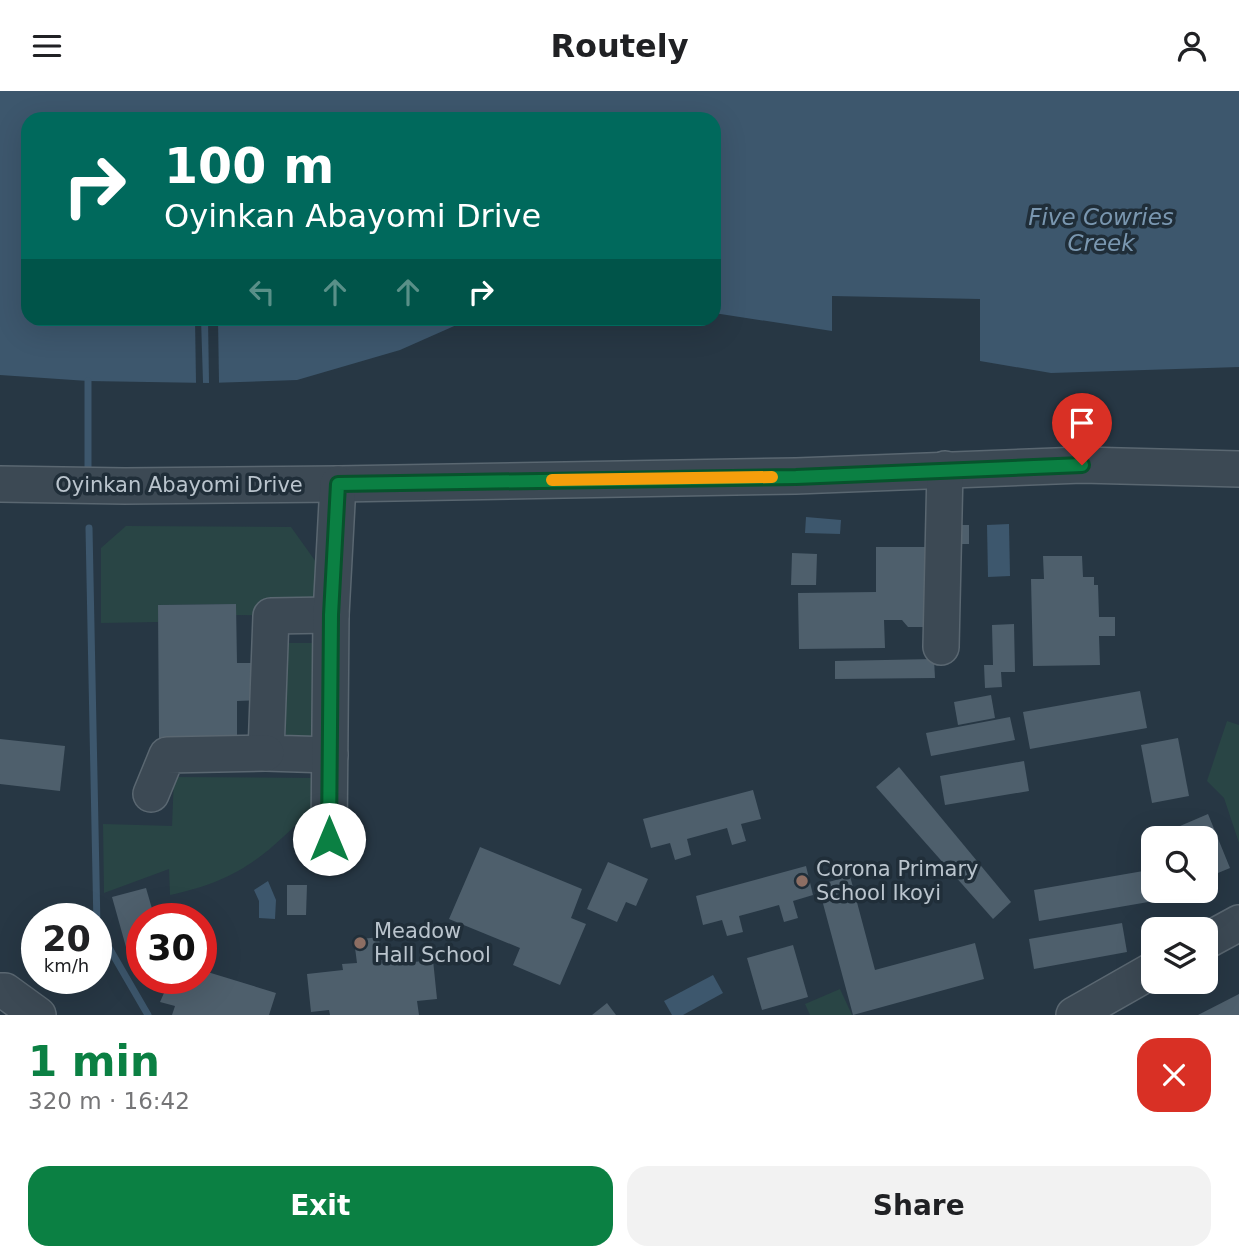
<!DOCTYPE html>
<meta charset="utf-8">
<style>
:root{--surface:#fff;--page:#f2f2f2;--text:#202124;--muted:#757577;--accent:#0b8043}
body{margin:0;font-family:"DejaVu Sans",sans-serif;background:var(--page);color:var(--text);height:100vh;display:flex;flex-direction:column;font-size:26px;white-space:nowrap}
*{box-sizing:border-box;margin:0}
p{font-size:23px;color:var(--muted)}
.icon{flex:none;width:38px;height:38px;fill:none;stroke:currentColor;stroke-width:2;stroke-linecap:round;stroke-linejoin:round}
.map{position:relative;height:924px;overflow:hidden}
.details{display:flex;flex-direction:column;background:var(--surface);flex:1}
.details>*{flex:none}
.top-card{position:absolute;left:21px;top:21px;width:700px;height:214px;border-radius:21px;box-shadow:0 7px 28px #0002;background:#00695c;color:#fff;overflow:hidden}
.buttons{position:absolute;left:1141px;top:735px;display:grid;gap:14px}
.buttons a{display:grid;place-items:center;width:77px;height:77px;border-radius:14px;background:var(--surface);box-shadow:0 7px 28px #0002;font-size:35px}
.speed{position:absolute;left:21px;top:812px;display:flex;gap:14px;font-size:35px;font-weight:700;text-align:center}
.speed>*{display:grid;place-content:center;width:91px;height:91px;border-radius:50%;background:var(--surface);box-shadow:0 7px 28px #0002;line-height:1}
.speed small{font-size:18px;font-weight:400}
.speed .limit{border:10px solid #d22;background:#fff;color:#111}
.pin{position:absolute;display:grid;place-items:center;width:60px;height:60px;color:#fff;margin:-72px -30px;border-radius:50% 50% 50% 0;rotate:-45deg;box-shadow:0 0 7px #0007}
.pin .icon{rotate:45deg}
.me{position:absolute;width:77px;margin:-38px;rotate:0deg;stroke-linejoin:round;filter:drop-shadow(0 0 5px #0008)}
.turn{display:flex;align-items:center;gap:24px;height:147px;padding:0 28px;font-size:32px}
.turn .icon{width:91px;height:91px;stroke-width:2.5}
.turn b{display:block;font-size:49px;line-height:60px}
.lanes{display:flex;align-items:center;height:66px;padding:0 28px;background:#0003;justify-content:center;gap:35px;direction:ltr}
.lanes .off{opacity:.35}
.round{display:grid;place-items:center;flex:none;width:74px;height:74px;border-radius:21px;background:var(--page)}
.headline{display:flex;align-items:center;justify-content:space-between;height:119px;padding:0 28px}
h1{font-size:42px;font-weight:700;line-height:52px;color:var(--accent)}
.action{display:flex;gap:14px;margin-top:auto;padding:14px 28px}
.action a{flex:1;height:80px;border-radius:21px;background:var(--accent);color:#fff;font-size:28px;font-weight:700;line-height:80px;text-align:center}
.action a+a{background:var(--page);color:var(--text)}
header{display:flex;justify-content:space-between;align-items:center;height:91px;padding:0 28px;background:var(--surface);font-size:32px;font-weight:700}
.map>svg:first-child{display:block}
.green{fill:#294545}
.water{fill:#3d576d}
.pier{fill:#273744}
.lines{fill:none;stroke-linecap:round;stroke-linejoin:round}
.stream{stroke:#3d576d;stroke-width:7}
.building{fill:#4e5f6c}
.minor-casing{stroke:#5a6771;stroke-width:38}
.minor{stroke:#3c4954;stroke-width:35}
.route-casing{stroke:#07532c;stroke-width:18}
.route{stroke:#0b8043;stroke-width:12}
.slow{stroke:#f59e0b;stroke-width:12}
.education-dot{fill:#8d6e63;stroke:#202e39;stroke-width:2.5}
.labels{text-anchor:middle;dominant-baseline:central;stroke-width:7;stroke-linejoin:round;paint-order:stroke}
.street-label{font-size:21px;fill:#bac4cd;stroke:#202e39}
.poi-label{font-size:21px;fill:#bac4cd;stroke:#202e39;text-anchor:start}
.water-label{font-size:23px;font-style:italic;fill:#7a97b0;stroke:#202e39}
</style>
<header><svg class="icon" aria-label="menu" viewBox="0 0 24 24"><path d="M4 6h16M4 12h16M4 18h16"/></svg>Routely<svg class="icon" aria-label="person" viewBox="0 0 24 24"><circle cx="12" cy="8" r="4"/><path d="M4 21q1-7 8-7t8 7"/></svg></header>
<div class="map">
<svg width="1239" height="924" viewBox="0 0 1239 924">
<rect width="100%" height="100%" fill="#273744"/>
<!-- green -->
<g class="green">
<polygon points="126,435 291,436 316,471 316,525 236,524 236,513 158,514 158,531 101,532 101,457"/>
<polygon points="286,552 316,552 316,663 286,664"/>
<polygon points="1227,630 1239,634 1239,752 1224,707 1207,690"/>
<path d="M174,686L316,687V714C266,764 241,789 170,804L169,778L104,802L103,733L172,735Z"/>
<polygon points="840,898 852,924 810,924 805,913"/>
</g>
<!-- water -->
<g class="water">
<polygon points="0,0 1239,0 1239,276 1051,282 980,270 980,208 832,205 832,240 714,222 714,28 28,28 28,228 470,228 400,259 297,289 209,292 88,290 0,284"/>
<polygon points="806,426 841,429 840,443 805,442"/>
<polygon points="1009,433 1010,485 988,486 987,434"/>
<polygon points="268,790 276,809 275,828 259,827 259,810 254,799"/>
<polygon points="713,884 723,902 683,924 672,924 664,910"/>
</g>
<!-- pier -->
<g class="pier">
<polygon points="195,228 201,228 203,292 196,292"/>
<polygon points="208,228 218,228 219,292 209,292"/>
</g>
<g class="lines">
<!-- stream -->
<g class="stream">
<polyline points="88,384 88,290"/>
<polyline points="89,437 97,836 148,924"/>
</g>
</g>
<!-- building -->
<g class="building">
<rect x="952" y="434" width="17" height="19"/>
<polygon points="876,456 931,456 931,536 908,536 902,529 884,529 885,557 799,558 798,502 876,501"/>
<polygon points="792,462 817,463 816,494 791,494"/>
<polygon points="1043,465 1082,465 1083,486 1094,486 1094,494 1098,494 1099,526 1115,526 1115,545 1099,545 1100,574 1033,575 1031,488 1044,488"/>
<polygon points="236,513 237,572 260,572 260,609 237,610 237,649 159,649 158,514"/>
<polygon points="1014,533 1015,581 1001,581 1002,596 985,597 984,574 993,574 992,534"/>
<polygon points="934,568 935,587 835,588 835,570"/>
<polygon points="1140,600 1147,637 1030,658 1023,621"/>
<polygon points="991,604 995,627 958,634 954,611"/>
<polygon points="1010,626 1015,649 931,665 926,642"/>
<polygon points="1178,647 1189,705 1152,712 1141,654"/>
<polygon points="0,648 65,655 60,700 0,693"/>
<polygon points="1024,670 1029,700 945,714 940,685"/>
<polygon points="899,676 1011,811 993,828 876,696"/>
<polygon points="753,699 761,728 741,733 746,750 732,754 727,737 687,748 691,764 675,769 670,752 651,757 643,728"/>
<polygon points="1208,723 1230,777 1206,787 1206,747 1185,747 1180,735"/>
<polygon points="480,756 582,798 571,827 586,833 560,894 513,874 520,857 449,828"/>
<polygon points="608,771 648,788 636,815 626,811 617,831 587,818"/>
<polygon points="806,775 813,804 793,810 798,827 784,831 779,814 739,825 743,841 727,845 722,829 703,834 696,805"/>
<polygon points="1149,779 1154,810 1039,830 1034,799"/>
<polygon points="850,785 875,879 975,852 984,888 853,924 818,794"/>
<polygon points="287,794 307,794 306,824 287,824"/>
<polygon points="146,797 155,828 142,828 142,871 131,874 112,806"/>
<polygon points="1122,832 1127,861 1034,878 1029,848"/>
<polygon points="379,846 381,869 394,868 395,873 433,869 437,908 417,910 419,924 330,924 329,919 311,921 307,883 343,879 342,873 357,872 354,849"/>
<polygon points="793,854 808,906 762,919 747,867"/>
<polygon points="201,879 276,902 269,924 172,924 175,915 160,911 164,902 153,899 157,887 201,887"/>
<polygon points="1239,903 1239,924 1198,924"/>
<polygon points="607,912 616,924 592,924"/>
</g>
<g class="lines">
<!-- minor casing -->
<g class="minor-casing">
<g id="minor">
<polyline points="0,393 125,395 338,393 796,385 1082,374 1239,378"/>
<polyline points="941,556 945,378"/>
<polyline points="330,664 266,662 271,525 331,524"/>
<polyline points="151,703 167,664 266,662"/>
<polyline points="329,748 331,524 338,393"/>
<polyline points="1206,850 1239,832"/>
<polyline points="0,900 5,900 38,924"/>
<polyline points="1074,924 1153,879"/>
</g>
</g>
<!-- minor -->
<use href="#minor" class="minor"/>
</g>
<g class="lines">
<!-- route casing -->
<g class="route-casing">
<polyline id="route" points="329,748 331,524 338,393 796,386 1082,374"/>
</g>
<!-- route -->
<use href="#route" class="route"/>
<!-- slow -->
<polyline class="slow" points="552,389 772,386"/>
</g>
<!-- markers -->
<g class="education-dot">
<circle cx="802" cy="790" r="7"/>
<circle cx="360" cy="852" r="7"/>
</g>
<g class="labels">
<!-- street labels -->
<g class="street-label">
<text x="179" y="394">Oyinkan Abayomi Drive</text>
</g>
<!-- poi labels -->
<g class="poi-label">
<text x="816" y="778">Corona Primary<tspan x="816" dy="24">School Ikoyi</tspan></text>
<text x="374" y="840">Meadow<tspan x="374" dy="24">Hall School</tspan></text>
</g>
<!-- water labels -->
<g class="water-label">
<text x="1101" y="126">Five Cowries<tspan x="1101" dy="26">Creek</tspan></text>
</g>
</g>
</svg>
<div class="buttons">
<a><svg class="icon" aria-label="search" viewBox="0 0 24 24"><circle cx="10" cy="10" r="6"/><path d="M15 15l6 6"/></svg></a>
<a><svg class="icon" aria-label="layers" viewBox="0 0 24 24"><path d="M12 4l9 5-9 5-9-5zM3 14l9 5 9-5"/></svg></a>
</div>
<div class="speed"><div>20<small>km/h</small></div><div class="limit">30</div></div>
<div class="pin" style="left:1082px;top:374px;background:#d93025"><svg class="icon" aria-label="arrive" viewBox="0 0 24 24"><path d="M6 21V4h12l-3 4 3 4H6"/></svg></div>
<svg class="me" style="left:329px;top:748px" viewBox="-20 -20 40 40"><circle r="19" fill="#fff"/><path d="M0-13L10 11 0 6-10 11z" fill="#0b8043"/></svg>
<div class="top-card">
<div class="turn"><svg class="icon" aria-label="right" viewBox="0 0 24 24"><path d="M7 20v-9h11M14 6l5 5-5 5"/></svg><div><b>100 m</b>Oyinkan Abayomi Drive</div></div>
<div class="lanes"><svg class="icon off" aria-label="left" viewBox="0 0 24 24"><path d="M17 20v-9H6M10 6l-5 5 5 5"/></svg><svg class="icon off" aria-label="ahead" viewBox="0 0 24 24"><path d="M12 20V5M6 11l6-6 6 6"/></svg><svg class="icon off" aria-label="ahead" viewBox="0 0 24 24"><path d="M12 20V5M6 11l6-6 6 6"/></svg><svg class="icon" aria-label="right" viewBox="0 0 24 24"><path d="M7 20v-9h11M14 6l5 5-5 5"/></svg></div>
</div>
</div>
<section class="details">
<div class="headline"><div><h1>1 min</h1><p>320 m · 16:42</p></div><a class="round" style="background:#d93025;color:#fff"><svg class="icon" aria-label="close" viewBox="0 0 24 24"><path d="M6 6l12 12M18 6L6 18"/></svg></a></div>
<div class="action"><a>Exit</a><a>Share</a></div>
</section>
